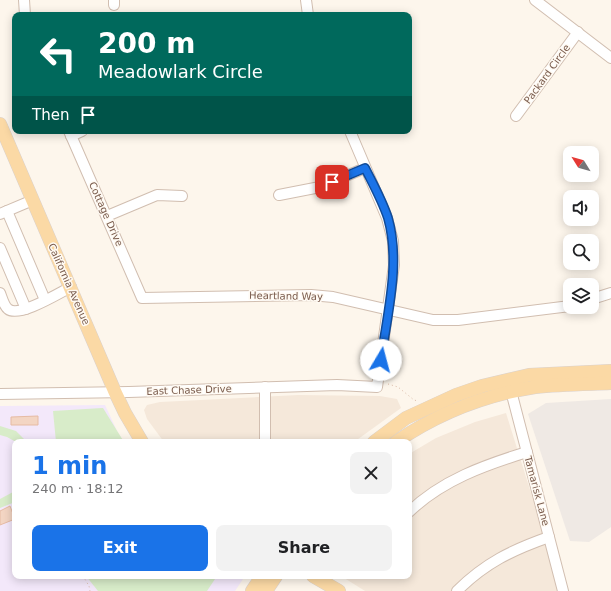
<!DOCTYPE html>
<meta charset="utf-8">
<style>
:root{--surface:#fff;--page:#f2f2f2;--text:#202124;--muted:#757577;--accent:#1a73e8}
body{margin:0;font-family:"DejaVu Sans",sans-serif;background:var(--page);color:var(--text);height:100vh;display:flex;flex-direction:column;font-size:15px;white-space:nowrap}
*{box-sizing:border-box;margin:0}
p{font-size:13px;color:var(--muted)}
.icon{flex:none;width:22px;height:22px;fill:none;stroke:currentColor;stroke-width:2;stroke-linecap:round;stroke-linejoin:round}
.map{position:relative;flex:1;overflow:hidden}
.side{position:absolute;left:12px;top:439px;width:400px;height:140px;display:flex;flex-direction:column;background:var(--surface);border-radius:8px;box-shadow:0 2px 10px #0003}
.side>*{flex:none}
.top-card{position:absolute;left:12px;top:12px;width:400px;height:122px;border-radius:8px;box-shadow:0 2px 10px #0003;background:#00695c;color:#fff;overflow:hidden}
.needle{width:26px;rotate:307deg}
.controls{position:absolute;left:563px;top:146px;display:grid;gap:8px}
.controls a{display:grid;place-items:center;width:36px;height:36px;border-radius:8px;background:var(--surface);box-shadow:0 2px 10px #0003;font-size:20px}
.pin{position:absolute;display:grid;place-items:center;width:34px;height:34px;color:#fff;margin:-17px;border-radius:8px;box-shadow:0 2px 6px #0006}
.me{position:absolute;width:44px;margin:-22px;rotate:8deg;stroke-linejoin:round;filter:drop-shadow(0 0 3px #0008)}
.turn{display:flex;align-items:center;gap:14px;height:84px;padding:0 20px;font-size:18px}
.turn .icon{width:52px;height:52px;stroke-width:2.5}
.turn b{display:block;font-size:28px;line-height:34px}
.then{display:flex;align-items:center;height:38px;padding:0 20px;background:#0003;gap:8px;font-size:15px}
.round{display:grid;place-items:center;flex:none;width:42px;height:42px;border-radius:8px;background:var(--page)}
.summary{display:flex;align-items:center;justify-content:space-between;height:68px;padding:0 20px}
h1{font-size:24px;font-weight:700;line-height:30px;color:var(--accent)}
.primary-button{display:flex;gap:8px;margin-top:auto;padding:8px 20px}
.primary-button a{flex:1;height:46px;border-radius:8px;background:var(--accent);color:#fff;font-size:16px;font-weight:700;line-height:46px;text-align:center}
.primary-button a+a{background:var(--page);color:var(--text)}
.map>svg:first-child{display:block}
.residential{fill:#f5e8da}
.industrial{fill:#efe9e4}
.education{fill:#f3e8fa}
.green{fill:#d8ecc9}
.building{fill:#f3d5c3;stroke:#e6bba3}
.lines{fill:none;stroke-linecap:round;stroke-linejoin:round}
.minor-casing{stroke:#d1beb0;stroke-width:12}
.major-casing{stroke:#dad1cd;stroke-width:14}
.path{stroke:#d9b8a5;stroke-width:1;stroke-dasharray:1 3;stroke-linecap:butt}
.minor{stroke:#fff;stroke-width:10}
.major{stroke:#fbd9a5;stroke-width:13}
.route-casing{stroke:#114b97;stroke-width:10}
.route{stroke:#1a73e8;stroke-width:7}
.labels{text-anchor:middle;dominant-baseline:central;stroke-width:3;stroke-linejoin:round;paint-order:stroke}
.street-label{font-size:10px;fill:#7a5c4d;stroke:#fffaf3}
</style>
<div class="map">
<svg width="611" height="591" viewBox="0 0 611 591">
<rect width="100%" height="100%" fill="#fdf6ec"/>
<!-- residential -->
<g class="residential">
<polygon points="298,395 380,396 397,399 401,408 354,442 164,442 147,419 144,410 147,405 160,402"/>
<polygon points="506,413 541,525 558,591 365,591 341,576 409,576 409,454 436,438 475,422"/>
</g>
<!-- industrial -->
<polygon class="industrial" points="611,399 611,527 589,542 570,541 528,414 546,403"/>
<!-- education -->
<polygon class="education" points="105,405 118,433 124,442 15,442 15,576 245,576 235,591 0,591 0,406"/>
<!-- green -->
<g class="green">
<polygon points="102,408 103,408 124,442 56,442 53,411"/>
<polygon points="0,426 16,431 27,442 16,442 7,437 0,435"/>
<polygon points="15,491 15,502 0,508 0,499"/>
<polygon points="86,576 217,576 207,591 98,591"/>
</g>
<!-- building -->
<g class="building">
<polygon points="38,416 38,425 11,425 11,417"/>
<polygon points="10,506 15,519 0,525 0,511"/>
</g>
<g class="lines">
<!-- minor casing -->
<g class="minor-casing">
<g id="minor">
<polyline points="24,0 25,15"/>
<polyline points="114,0 114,5"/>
<polyline points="306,0 308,15"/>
<polyline points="535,0 611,58"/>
<polyline points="516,116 578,32"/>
<polyline points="69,131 142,298 311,295 333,297 433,320 458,320 570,306"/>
<polyline points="71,136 82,131"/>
<polyline points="279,195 320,187 365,168"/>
<polyline points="7,211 45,300"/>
<polyline points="0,214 33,200"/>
<polyline points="107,216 157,195 182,196"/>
<polyline points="0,248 26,309"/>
<path d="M0,293C2,298 4,306 8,309C19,318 59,293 71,287"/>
<polyline points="592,299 611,293"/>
<polyline points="265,387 265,442"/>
<polyline points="511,391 563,591"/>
<polyline points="0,394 129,392 337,385 377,387 394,265 393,241 387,218 350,131"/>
<path d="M409,512C442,480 485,465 527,452"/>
<path d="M457,591C485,563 512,550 549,537"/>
</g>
</g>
<!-- major casing -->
<g class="major-casing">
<g id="major">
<polyline points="0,124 115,392 125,413 142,442"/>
<polyline points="374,442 406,418 456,395 482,386 529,375 611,371"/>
<path d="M396,442C437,414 485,395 535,387C560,384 586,384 611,383"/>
<polyline points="313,576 339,591"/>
<polyline points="252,591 262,576"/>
<polyline points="266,591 276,576"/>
</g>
</g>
<!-- path -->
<g class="path">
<polyline points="388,384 398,387 414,400 418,401"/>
<polyline points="83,576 89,586 90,591"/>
<polyline points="70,578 72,576"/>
</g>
<!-- minor -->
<use href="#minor" class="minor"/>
<!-- major -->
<use href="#major" class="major"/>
</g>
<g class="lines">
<!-- route casing -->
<g class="route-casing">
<path id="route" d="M332,182L365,168C373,184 382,200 388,218C401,264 387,314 381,360"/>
</g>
<!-- route -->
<use href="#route" class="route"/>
</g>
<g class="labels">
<!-- street labels -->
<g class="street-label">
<text transform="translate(547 74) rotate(-54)">Packard Circle</text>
<text transform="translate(106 214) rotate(66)">Cottage Drive</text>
<text transform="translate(69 284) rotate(66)">California Avenue</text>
<text transform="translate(286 296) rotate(1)">Heartland Way</text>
<text transform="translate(189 390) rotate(-2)">East Chase Drive</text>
<text transform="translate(537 491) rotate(75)">Tamarisk Lane</text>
</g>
</g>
</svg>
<div class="controls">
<a><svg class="needle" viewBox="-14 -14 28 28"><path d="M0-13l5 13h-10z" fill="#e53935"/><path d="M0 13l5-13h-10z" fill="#757577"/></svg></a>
<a><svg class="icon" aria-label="sound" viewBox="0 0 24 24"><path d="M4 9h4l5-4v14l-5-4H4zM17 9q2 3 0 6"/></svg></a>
<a><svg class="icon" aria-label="search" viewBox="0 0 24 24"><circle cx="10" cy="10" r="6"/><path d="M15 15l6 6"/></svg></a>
<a><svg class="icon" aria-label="layers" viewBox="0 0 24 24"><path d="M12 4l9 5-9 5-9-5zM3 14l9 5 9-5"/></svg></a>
</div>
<div class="pin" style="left:332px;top:182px;background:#d93025"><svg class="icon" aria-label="arrive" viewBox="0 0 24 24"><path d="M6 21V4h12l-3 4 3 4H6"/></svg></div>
<svg class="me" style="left:381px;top:360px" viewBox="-20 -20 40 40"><circle r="19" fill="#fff"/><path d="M0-13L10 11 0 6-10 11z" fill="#1a73e8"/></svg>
<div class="top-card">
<div class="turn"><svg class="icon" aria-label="left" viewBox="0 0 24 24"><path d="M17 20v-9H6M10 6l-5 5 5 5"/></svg><div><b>200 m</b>Meadowlark Circle</div></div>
<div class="then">Then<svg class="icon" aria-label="arrive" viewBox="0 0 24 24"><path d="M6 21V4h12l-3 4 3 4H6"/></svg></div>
</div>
<section class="side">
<div class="summary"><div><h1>1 min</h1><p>240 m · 18:12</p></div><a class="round"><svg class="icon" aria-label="close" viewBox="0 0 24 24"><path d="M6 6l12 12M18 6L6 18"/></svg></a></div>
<div class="primary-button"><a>Exit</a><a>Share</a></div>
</section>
</div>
